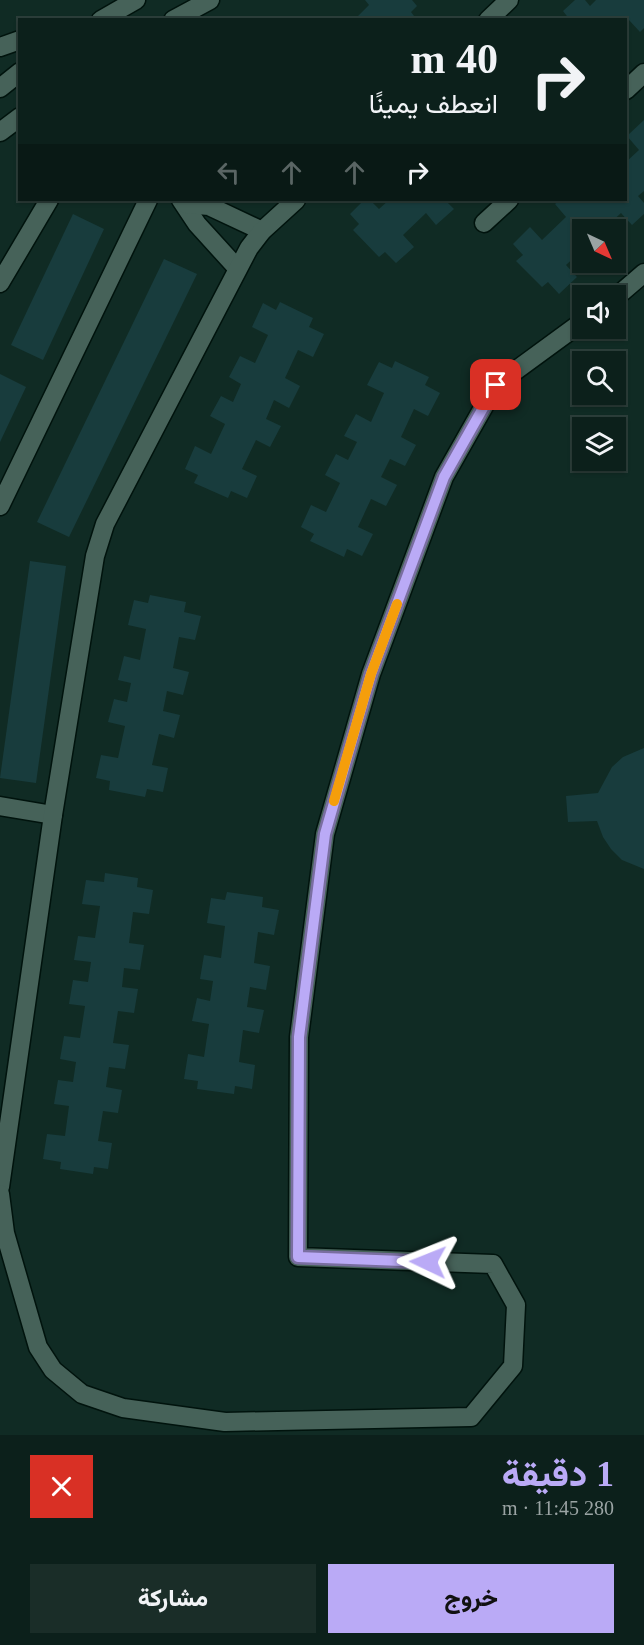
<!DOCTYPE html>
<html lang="ar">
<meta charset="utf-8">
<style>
:root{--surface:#0c201b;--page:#1a2d28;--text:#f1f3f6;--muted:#9aa3a3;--line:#2c3e3a;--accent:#baaaf6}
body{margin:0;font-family:"Times New Roman",Vazirmatn,serif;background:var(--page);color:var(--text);direction:rtl;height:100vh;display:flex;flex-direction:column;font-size:22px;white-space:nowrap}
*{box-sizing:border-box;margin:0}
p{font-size:20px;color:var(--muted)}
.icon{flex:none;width:33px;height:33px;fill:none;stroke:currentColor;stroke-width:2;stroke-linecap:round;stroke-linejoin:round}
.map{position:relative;height:1435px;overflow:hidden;direction:ltr}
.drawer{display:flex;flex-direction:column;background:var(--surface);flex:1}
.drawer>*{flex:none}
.guide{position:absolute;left:18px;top:18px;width:609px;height:183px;border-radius:0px;box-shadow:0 2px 4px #0004,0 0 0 2px var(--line);direction:rtl;background:#0c201b;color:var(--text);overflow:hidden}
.needle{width:39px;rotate:136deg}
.buttons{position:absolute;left:572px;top:219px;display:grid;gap:12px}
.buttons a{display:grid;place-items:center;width:54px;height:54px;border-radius:0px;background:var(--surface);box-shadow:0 2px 4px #0004,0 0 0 2px var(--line);font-size:30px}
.pin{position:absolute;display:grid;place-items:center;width:51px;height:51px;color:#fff;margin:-26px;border-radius:12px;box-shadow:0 3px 9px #0006}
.me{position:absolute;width:66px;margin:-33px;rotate:272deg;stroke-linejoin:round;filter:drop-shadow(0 0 4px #0008)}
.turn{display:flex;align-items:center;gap:21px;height:126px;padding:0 30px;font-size:27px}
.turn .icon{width:78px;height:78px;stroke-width:2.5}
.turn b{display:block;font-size:42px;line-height:51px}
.lanes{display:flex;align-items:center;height:57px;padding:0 30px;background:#0003;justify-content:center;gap:30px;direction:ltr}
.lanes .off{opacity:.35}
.round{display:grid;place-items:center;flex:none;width:63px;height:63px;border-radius:0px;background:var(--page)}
.head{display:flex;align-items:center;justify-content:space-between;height:102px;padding:0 30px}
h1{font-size:36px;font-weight:800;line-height:45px;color:var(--accent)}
.cta{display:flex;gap:12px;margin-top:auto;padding:12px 30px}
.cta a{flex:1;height:69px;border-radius:0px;background:var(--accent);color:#111;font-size:24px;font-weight:800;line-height:69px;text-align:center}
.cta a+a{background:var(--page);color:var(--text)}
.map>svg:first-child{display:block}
.building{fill:#183c3d}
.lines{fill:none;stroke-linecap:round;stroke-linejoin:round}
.street-casing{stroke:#00130d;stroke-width:21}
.street{stroke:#466259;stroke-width:18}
.route-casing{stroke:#796ea0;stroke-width:15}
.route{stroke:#baaaf6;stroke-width:10}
.slow{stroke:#f59e0b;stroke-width:10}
</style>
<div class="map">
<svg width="644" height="1435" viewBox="0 0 644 1435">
<rect width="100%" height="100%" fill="#102b24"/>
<!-- building -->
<g class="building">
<polygon points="365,0 412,0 417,6 411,12 417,20 354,20 369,5"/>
<polygon points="575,0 585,0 590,6 596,0 644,0 644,28 640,32 629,20 626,23 626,20 570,20 563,11"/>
<polygon points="644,120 644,191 638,196 644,203 644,214 632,225 621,213 606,227 608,230 582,230 582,250 566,265 577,277 559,294 548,282 542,287 516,261 523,255 513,244 530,227 542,240 566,217 555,204 560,200 626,200 626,162 639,150 627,136"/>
<polygon points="364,200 370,200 379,209 389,200 445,200 454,209 436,225 426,213 403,235 414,247 396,263 385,252 379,257 353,230 359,224 350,214"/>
<polygon points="73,214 104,229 43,360 11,345"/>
<polygon points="164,259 197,274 69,537 37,522"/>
<polygon points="280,302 313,318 309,327 324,334 313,357 298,350 285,378 300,386 289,408 274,400 266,419 281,426 270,447 256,440 242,469 257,476 247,498 231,491 228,498 194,483 198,475 185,469 195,446 211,454 225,424 210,416 221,396 233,402 241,384 229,377 240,356 255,363 268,335 252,327 263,303 276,310"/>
<polygon points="395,361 429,377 425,385 440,393 428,416 414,409 401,437 416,445 405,466 390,459 381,477 397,485 386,506 371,499 358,527 373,534 362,556 347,549 344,557 310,541 314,534 301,527 311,505 326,512 340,483 325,475 336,454 348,460 357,442 344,436 356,414 371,422 384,393 367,385 379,362 392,368"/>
<polygon points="0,374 26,387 0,442"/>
<polygon points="30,561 66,566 36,783 0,778"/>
<polygon points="150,595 186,602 184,612 201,616 195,640 179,637 173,668 189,672 183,695 167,691 163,711 180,715 174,738 159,734 152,765 168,768 163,792 147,789 145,797 109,790 110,781 96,778 101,755 118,758 125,726 108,722 114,699 127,702 131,683 118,680 124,656 140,660 146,629 128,625 134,600 148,603"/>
<polygon points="644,748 644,869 622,860 611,849 603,837 597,821 568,822 566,796 598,793 612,767 623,757"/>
<polygon points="105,873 138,878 137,887 153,890 149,914 133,912 129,943 144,945 140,970 124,968 122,987 138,989 134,1013 118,1011 113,1043 129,1045 125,1069 109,1067 106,1087 122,1090 118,1113 103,1111 98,1141 112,1143 108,1169 94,1167 93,1174 60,1169 61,1162 43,1159 47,1134 65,1136 69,1106 54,1104 58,1080 73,1082 76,1062 60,1059 64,1036 80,1038 85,1006 69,1004 73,980 88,982 91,962 74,960 78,936 95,938 100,906 82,904 86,880 104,882"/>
<polygon points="227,892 263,897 262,907 279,910 274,935 258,932 254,963 270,966 266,990 250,987 247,1007 264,1010 259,1033 243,1030 239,1062 255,1065 252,1089 235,1086 234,1094 197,1089 198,1081 184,1079 188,1054 204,1057 209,1024 192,1021 197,998 210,1001 213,981 200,979 204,955 221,958 225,926 207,923 211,898 225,900"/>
</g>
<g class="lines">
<!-- street casing -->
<g class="street-casing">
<g id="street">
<polyline points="101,20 136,0"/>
<polyline points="173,20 210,0"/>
<polyline points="488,20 509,0"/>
<polyline points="0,47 20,40"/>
<polyline points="0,88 20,72"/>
<polyline points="626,90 644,73"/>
<polyline points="0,132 20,117"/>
<polyline points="181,200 197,224 237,268"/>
<polyline points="186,204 209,206 262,231"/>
<polyline points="484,223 509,200"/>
<polyline points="0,283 49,200"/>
<polyline points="615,298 644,273"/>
<polyline points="0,506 148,200"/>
<polyline points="0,806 53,815"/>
<polyline points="0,1187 53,815 95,556 105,524 249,248 262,231 296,200"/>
<polyline points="0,1194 5,1233 38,1347 53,1370 82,1394 123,1408 225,1422 471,1417 513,1366 516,1305 493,1264 298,1257 299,1037 325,834 371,674 444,477 496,385 582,322"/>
</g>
</g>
<!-- street -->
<use href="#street" class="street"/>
</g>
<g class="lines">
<!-- route casing -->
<g class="route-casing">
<polyline id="route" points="428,1262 298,1257 299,1037 325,834 371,674 444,477 496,385"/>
</g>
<!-- route -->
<use href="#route" class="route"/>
<!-- slow -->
<polyline class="slow" points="334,801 371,674 397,604"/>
</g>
</svg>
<div class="buttons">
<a><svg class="needle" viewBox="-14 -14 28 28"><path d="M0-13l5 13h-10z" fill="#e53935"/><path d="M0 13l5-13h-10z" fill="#9aa3a3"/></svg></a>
<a><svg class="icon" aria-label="sound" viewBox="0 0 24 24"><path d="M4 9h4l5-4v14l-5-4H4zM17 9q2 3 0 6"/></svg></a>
<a><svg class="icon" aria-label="search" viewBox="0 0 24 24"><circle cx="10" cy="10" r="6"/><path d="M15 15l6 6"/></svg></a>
<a><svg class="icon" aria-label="layers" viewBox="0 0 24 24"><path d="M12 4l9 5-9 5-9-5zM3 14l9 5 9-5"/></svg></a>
</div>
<div class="pin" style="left:496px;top:385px;background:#d93025"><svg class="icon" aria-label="arrive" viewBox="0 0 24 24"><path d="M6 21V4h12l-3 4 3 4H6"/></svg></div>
<svg class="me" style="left:428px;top:1262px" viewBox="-20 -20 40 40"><path d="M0-17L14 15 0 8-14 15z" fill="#baaaf6" stroke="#fff" stroke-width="4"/></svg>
<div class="guide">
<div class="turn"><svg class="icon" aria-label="right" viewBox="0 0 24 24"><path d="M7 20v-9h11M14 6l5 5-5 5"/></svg><div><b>40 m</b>انعطف يمينًا</div></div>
<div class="lanes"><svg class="icon off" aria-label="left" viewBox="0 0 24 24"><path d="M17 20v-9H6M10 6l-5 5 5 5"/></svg><svg class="icon off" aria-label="ahead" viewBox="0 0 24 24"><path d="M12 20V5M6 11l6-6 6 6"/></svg><svg class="icon off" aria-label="ahead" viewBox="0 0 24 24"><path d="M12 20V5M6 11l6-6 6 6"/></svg><svg class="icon" aria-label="right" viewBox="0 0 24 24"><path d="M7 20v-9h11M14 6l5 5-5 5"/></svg></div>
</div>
</div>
<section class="drawer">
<div class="head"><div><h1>1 دقيقة</h1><p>280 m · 11:45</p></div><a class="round" style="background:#d93025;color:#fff"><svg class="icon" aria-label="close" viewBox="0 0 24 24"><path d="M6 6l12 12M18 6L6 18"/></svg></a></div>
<div class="cta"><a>خروج</a><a>مشاركة</a></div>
</section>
